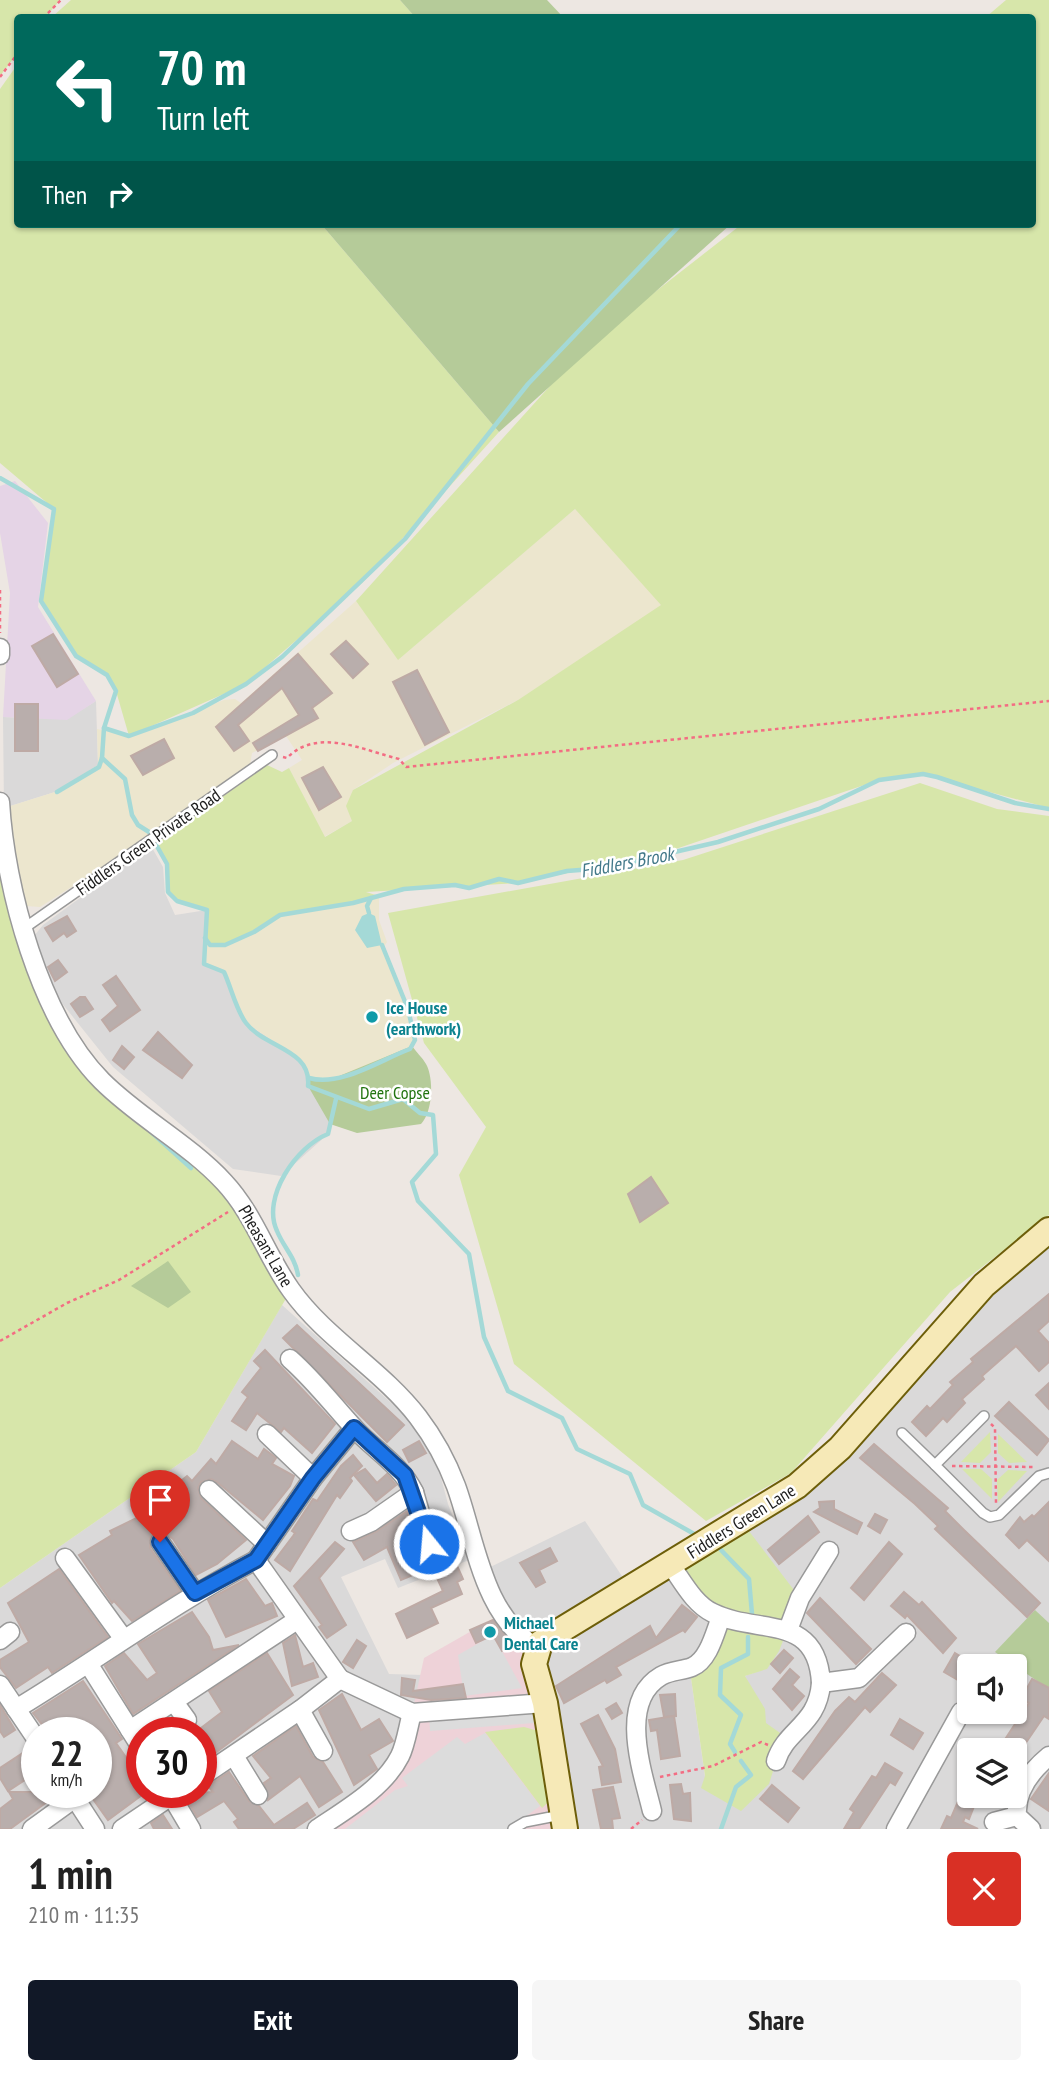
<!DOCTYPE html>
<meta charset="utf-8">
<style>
:root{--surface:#fff;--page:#f6f6f6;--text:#222;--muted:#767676;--accent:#111827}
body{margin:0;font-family:"PT Sans Narrow",sans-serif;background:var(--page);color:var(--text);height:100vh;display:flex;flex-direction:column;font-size:26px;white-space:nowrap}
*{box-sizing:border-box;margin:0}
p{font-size:23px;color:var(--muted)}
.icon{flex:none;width:38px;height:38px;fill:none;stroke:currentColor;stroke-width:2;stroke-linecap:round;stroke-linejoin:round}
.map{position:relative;height:1829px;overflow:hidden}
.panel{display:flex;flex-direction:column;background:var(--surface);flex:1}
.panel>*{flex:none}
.banner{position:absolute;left:14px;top:14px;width:1022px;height:214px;border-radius:7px;box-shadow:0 2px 5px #0004;background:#00695c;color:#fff;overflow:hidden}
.tools{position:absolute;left:957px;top:1654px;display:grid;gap:14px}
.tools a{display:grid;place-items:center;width:70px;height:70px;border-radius:7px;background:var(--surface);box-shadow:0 2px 5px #0004;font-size:35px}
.speed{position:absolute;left:21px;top:1717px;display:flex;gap:14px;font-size:35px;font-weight:700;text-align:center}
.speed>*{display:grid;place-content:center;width:91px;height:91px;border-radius:50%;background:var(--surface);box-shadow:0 2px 5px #0004;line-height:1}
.speed small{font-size:18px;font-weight:400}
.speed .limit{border:10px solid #d22;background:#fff;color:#111}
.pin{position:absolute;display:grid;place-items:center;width:60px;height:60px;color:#fff;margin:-72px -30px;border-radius:50% 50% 50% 0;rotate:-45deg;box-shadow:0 0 7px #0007}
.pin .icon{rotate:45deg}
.me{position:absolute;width:77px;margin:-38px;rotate:343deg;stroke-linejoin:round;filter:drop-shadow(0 0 5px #0008)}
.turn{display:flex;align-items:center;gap:24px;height:147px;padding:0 28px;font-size:32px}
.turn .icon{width:91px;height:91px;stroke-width:2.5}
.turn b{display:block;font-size:49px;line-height:60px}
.then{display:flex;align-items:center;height:66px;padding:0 28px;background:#0003;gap:14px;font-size:26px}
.round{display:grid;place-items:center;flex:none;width:74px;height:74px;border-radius:7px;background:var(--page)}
.headline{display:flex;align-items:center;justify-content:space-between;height:119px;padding:0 28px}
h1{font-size:42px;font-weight:700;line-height:52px}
.button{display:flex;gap:14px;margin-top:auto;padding:14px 28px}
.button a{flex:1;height:80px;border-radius:7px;background:var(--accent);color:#fff;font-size:28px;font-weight:700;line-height:80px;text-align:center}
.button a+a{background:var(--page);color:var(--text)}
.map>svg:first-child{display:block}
.residential{fill:#dad9d9;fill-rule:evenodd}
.commercial{fill:#eed2d8}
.industrial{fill:#e5d4e6}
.farmland{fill:#ece6ce}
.grass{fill:#d7e6aa}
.forest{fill:#b5cb99}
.parking{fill:#dcdcdc}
.water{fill:#a4d9d7}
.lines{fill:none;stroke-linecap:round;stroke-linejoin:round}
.stream{stroke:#a4d9d7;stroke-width:4.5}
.building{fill:#b9aeac;stroke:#beaaa5;stroke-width:2}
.lane-casing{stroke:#999;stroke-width:12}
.street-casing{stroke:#999;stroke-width:21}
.secondary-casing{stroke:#6d5e09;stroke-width:28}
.path{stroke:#f36d83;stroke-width:2.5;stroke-dasharray:3.5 3.5;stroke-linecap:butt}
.lane{stroke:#fff;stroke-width:9}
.street{stroke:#fff;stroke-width:18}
.secondary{stroke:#f6e9b7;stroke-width:24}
.route-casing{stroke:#114b97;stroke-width:18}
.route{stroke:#1a73e8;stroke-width:12}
.culture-dot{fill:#0f9aa8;stroke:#fff;stroke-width:2.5}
.labels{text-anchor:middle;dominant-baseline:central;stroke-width:5;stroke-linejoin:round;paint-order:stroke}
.street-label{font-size:18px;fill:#1c1c1c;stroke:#fff}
.culture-label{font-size:18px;font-weight:bold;fill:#0d838f;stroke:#fff;text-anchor:start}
.park-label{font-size:18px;fill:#227410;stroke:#fff}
.water-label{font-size:19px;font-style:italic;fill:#427889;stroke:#fff}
</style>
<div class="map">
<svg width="1049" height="1829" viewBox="0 0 1049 1829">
<rect width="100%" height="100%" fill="#ede7e2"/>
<!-- residential -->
<g class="residential">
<polygon points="96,701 98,765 55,792 4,808 3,717 67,719"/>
<polygon points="151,846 163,867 165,893 175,915 207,910 224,972 246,1023 300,1059 309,1073 308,1086 336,1099 328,1134 281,1176 233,1169 113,1067 53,992 34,936 43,925"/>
<path d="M1049,1230V1829H565L482,1571L585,1521L630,1588L670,1564L721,1617L687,1668L691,1678L705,1777L766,1723L745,1676L767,1668L788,1630L742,1522L797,1486ZM970,1666H1015V1712H970ZM970,1750H1015V1796H970Z"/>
<path d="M282,1305L407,1417L433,1448L448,1504L469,1560L398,1588L385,1559L341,1577L389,1674L458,1676L415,1739L403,1769L360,1813L334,1829H0V1588L196,1452ZM37,1732H96V1792H37ZM142,1732H201V1792H142Z"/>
</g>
<!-- commercial -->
<polygon class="commercial" points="503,1613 525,1642 565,1829 334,1829 360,1813 403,1769 415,1739 412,1713 424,1658"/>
<!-- industrial -->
<polygon class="industrial" points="15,481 48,523 38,607 96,701 67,720 3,717 10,593 0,533 0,486"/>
<!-- farmland -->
<g class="farmland">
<polygon points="575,509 663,606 518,700 393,763 353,790 352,821 324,837 289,768 302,760 286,736 252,753 250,765 158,832 40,907 26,906 23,902 4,808 55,792 98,765 97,729 129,736 224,700 235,699 241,703 356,601 399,659"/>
<polygon points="379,896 379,920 387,942 383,948 408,1009 415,1040 410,1049 339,1077 327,1081 309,1078 309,1073 300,1059 246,1023 224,972 204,964 205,938 210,945 254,932 280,915"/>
</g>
<!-- grass -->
<g class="grass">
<polygon points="0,0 60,0 46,17 18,18 17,54 0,76"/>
<polygon points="71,0 400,0 415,17 52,17"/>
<path d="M1006,0H1049V808L923,774L879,780L658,855L518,883L366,892L379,896C347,904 315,907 283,915C256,922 246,946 210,945L205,938L206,910L177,901L168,892L167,864L156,844L267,765L282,772L289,768L325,837L352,821L346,806L353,790L518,700L661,605L575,509L398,660L356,601L587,345L742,224H1032V18L986,17Z"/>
<polygon points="17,65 18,224 321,224 499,432 362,583 246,684 129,736 116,691 107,675 76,656 41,601 53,512 46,502 0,463 0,89"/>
<polygon points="920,783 997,809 1049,816 1049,1215 950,1292 791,1473 706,1521 514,1364 459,1175 486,1127 424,1043 388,913 683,860"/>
<polygon points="0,855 74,1047 223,1180 291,1290 196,1452 0,1588"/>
<polygon points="990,1432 991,1452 980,1463 961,1462"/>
<polygon points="998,1434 1027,1462 1009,1463 998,1453"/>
<polygon points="962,1469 981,1469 992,1479 992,1499"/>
<polygon points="1008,1470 1027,1471 998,1502 997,1480"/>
<polygon points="742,1522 800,1598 779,1651 767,1669 745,1676 765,1709 766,1723 790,1740 778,1755 769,1784 741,1811 701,1788 705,1776 691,1678 686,1668 721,1617 670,1564"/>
<polygon points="524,1727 542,1732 554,1797 542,1808 485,1732"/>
</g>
<!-- forest -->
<g class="forest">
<polygon points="400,0 547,0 563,17 415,17"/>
<polygon points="321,224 731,224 499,432"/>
<path d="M412,1046C416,1052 422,1057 426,1064C434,1078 433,1112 421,1124L357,1133L330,1124L308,1086L309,1078L327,1081Z"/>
<polygon points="168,1261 191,1292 168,1308 131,1286"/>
<polygon points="1035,1610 1049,1623 1049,1689 995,1652"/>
</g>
<!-- parking -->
<g class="parking">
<polygon points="493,1635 522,1688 464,1696 458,1655"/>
<polygon points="532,1705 534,1723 430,1731 429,1712"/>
<polygon points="485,1733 540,1806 509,1829 345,1829 395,1790 408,1786 402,1778 457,1737 465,1744"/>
</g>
<!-- water -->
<polygon class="water" points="369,913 375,916 381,941 382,945 367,948 355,930 362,916"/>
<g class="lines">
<!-- stream -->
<g class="stream">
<path d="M0,478L54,509L41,601L76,656L107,675L116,691L104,728L102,758L125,779L132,815L138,825L149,832L167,864L168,892L177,901L207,910L204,964L224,972C231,987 236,1010 246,1023C265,1048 312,1049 308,1086L369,1109L403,1099L420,1113L433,1115L436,1154L412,1182L418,1201L469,1254L484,1337L508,1391L562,1418L577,1449L630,1474L643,1505L696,1535"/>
<polyline points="104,728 129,736 193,713 246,684 282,657 405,539 528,384 681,224"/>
<polyline points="57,792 99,767 102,758"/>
<polyline points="369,913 367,906 371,898"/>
<polyline points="205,938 210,945 225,945 254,932 280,915 353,903 404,889 455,885 469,888 499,879 518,883 567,871 605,868 718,842 819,809 879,780 923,774 937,777 1015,803 1049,809"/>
<path d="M309,1078C341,1087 380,1060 410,1049L415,1040L408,1009L382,945"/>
<polyline points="150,1131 191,1168"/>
<path d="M298,1275C295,1257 284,1248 277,1231C261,1197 297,1146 328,1134L336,1099"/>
<polyline points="721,1550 749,1579 752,1614"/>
<polyline points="735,1752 730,1744 741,1715 720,1695 721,1668 748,1654 748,1637"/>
<polyline points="721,1829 736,1787 751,1775 741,1761"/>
</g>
</g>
<!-- building -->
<g class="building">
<polygon points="53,634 78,674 57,687 32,646"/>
<polygon points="346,641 368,664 353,678 331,654"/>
<polygon points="298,654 332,693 312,708 318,718 258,751 253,743 299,715 282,688 238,725 249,741 234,751 216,727"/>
<polygon points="417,670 449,732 425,745 393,682"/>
<rect x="15" y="704" width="23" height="47"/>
<polygon points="164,739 174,758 143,775 131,756"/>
<polygon points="323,767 341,797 319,810 302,778"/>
<polygon points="67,916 76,931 67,937 64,933 53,941 45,928"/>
<polygon points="58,960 67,972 55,981 48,967"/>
<polygon points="116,976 140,1010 110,1031 102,1020 118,1006 103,985"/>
<polygon points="80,997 85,997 93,1009 80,1017 71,1004"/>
<polygon points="158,1032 192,1065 182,1078 143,1050"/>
<polygon points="122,1046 134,1057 124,1069 113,1060"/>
<polygon points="651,1177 668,1203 640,1222 628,1194"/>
<polygon points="1049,1294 1049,1321 1038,1331 1049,1343 1049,1362 1039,1371 1016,1346 982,1376 984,1379 962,1399 965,1403 947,1422 943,1418 926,1436 912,1422 927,1406 930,1409 953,1385 950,1382 973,1362 971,1359"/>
<polygon points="297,1325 404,1425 387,1442 283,1338"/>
<polygon points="265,1350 335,1424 312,1453 284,1428 281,1432 257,1413 246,1430 232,1421 248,1397 242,1392 261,1368 254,1361"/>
<polygon points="1049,1383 1049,1409 1036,1395"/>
<polygon points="1009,1402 1049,1440 1037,1455 995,1416"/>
<polygon points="232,1441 258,1459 264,1449 271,1454 276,1458 272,1464 294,1476 290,1486 263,1520 217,1482 211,1479 201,1482 198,1488 201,1498 246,1540 217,1564 196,1575 173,1539 164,1532 153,1533 150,1538 150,1548 180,1591 132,1621 114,1601 112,1603 79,1555 112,1535 110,1531 147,1513 145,1510 187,1476 192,1481 211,1459 216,1464"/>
<polygon points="419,1441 426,1453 409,1462 403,1450"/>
<polygon points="874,1444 948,1508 945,1511 964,1530 1040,1603 1027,1617 935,1529 938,1526 915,1504 860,1458"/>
<polygon points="353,1455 362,1466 350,1478 352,1481 340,1498 337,1495 290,1571 275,1560 293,1536 295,1533 292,1531 313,1499 317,1501 341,1466"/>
<polygon points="365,1469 377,1483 387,1474 396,1485 376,1501 354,1475"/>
<polygon points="834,1501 834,1509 862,1523 857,1534 814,1512 820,1508 819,1502"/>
<polygon points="1049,1502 1049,1561 1027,1540 1019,1548 1006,1535 1020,1517 1024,1522 1032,1515 1034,1517"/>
<polygon points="407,1511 418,1548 426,1555 438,1551 440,1542 436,1526 438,1530 444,1526 461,1556 454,1559 463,1579 457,1582 462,1594 431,1608 438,1623 407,1638 396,1614 443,1591 432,1567 401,1580 387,1547 364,1560 353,1542 377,1531"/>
<polygon points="875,1514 887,1520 880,1533 868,1526"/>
<polygon points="808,1516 819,1532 779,1564 768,1550"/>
<polygon points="335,1542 344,1549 319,1578 346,1625 327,1638 319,1627 322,1625 294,1586"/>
<polygon points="889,1542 902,1554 864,1600 851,1588"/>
<polygon points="550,1548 557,1561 539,1570 545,1582 536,1587 520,1563"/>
<polygon points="59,1569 108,1637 52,1673 48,1667 16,1688 0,1667 0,1660 29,1642 8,1603"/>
<polygon points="246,1579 265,1606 272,1603 277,1616 226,1637 208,1600"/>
<polygon points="904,1592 919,1605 922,1602 956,1638 943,1653 907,1615 905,1618 891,1606"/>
<polygon points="820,1598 871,1649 856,1664 807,1613"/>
<polygon points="682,1605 697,1617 685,1632 683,1630 616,1667 621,1675 607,1683 605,1680 564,1703 556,1686 650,1626 656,1638"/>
<polygon points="192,1612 209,1637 213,1650 239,1645 133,1714 105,1666 124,1653 147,1680 157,1673 138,1644"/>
<polygon points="493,1620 510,1641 514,1645 502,1651 493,1635 476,1643 470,1630"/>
<polygon points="295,1635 303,1667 313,1663 318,1677 292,1686 283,1643"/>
<polygon points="357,1640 366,1646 353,1668 343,1662"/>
<polygon points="784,1650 793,1658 780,1673 771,1664"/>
<polygon points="267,1653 293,1695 203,1762 201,1728 222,1712 209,1691"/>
<polygon points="955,1653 970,1662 970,1687 944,1672"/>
<polygon points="790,1669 799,1677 792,1685 804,1696 792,1710 773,1689"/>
<polygon points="882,1673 896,1685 870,1712 865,1707 803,1779 793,1771 835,1711 849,1697 855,1702"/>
<polygon points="402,1678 415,1680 413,1691 463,1684 466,1698 431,1700 401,1695"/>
<polygon points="1032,1679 1049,1688 1049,1719 1044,1716 1021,1750 998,1750 1029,1703 1021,1699"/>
<polygon points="83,1681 122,1739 116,1743 142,1780 142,1795 108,1820 88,1792 96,1792 96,1774 109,1765 96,1747 96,1732 48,1732 33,1713"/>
<polygon points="342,1694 361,1730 379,1719 393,1741 369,1755 377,1769 354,1785 319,1710"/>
<polygon points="675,1694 676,1716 664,1717 660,1695"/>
<polygon points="616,1703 622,1713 612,1719 606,1709"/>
<polygon points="0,1705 15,1730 4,1737 0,1731"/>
<polygon points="598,1715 615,1749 621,1782 602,1785 599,1767 603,1766 581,1724"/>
<polygon points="674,1716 680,1756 661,1759 657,1730 651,1731 649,1720"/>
<polygon points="900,1719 923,1733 913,1749 891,1735"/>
<polygon points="296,1726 313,1757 323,1762 342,1792 319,1807 300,1776 268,1800 264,1783 271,1778 253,1756"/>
<polygon points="29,1749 37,1761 37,1772 8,1791 0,1778 0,1768"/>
<polygon points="885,1763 902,1773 895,1785 890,1782 859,1829 844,1829 854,1812 850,1809 872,1776 876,1778"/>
<polygon points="229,1772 249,1801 259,1806 274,1825 307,1803 315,1815 293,1829 239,1829 234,1822 238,1819 224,1801 197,1817 186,1798 188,1794 213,1792 208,1786"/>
<polygon points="1049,1773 1049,1811 1031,1799"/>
<polygon points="681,1784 683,1794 690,1793 691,1821 674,1819 670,1785"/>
<polygon points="772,1785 799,1808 788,1822 760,1799"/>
<polygon points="613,1787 620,1818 612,1819 613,1829 601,1829 593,1790"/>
<polygon points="963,1790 970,1796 978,1796 969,1819 965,1817 963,1822 978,1829 941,1829 947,1816 951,1818"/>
<polygon points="9,1792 43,1792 47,1802 10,1829 0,1829 0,1809 13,1799"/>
<polygon points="163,1815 172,1829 154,1829 151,1823"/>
</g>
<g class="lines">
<!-- lane casing -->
<g class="lane-casing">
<g id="lane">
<polyline points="23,929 272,755"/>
<polyline points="984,1416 935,1465 983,1513 990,1517 999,1515 1039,1476 1049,1473"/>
<polyline points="902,1433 935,1465"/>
<polyline points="513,1829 525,1822 561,1815"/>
</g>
</g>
<!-- street casing -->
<g class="street-casing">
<g id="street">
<polyline points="0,655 0,648"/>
<path d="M0,802C5,888 40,1019 102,1081C139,1118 189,1144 224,1182C254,1214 266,1255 291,1290C325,1338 382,1370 418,1417C434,1438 447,1462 456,1486C476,1541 482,1615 537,1648"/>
<path d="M290,1359C314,1380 332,1404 354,1428C374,1450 400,1464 414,1492L371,1522L351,1531"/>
<polyline points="267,1434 313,1478"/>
<polyline points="209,1490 267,1544"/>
<polyline points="414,1492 429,1544"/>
<polyline points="160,1542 195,1593"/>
<polyline points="65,1558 123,1638"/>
<polyline points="256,1560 313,1478 354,1428"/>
<path d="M670,1564C683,1582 694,1604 713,1613C757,1635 817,1612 821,1683L859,1678L906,1633"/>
<polyline points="788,1630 800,1598 829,1551"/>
<polyline points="0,1640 10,1632"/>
<polyline points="89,1665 130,1730 297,1620"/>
<polyline points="0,1685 37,1740"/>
<polyline points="174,1702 187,1720"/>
<path d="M16,1709C97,1660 172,1604 256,1560L340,1679"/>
<polyline points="300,1710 323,1751"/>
<polyline points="130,1730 142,1749"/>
<polyline points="234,1756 258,1795"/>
<path d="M776,1761C786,1729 818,1725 821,1683"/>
<polyline points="201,1777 300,1710 340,1679 412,1713 545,1703"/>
<polyline points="71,1792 95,1829"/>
<polyline points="169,1792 191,1829"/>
<path d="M652,1811C643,1773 617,1702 661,1676C671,1670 682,1671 692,1667C709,1660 715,1632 721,1617"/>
<polyline points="994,1822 1017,1816"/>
<polyline points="32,1829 75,1798"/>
<polyline points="122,1829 177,1792"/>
<path d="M317,1829C345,1810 384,1788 400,1756C406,1744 408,1727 412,1713"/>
<polyline points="896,1829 961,1712"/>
<path d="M1031,1829L1017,1816C1015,1791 1031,1771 1049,1756"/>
</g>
</g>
<!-- secondary casing -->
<g class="secondary-casing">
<polyline id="secondary" points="565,1829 545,1703 534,1664 540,1643 797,1486 840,1448 984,1285 1049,1230"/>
</g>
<!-- path -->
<g class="path">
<polyline points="43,18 61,0"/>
<polyline points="0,77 18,53"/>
<polyline points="0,590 0,633"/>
<path d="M283,757L287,758C317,727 363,750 399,759L406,767L1049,701"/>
<polyline points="0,1341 67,1303 119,1280 228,1212"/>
<polyline points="991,1424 995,1428 996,1503"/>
<polyline points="952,1466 1033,1467"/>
<polyline points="660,1777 713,1766 761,1742 768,1745"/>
<polyline points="631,1829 642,1820"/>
</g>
<!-- lane -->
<use href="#lane" class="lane"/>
<!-- street -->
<use href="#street" class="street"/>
<!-- secondary -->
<use href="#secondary" class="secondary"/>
</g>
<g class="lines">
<!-- route casing -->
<g class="route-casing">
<polyline id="route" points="160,1542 195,1593 256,1560 313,1478 354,1428 405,1475 429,1544"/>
</g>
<!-- route -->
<use href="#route" class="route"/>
</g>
<!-- markers -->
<g class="culture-dot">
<circle cx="372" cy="1017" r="7"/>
<circle cx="490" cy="1632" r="7"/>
</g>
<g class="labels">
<!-- street labels -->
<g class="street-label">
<text transform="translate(148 842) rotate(-35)">Fiddlers Green Private Road</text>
<text transform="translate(266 1246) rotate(60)">Pheasant Lane</text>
<text transform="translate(741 1521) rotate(-32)">Fiddlers Green Lane</text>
</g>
<!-- culture labels -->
<g class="culture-label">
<text x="386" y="1007">Ice House<tspan x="386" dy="21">(earthwork)</tspan></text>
<text x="504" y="1622">Michael<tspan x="504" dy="21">Dental Care</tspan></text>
</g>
<!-- park labels -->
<g class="park-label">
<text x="395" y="1092">Deer Copse</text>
</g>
<!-- water labels -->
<g class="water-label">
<text transform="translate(627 862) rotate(-11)">Fiddlers Brook</text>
</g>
</g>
</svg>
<div class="tools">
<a><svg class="icon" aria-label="sound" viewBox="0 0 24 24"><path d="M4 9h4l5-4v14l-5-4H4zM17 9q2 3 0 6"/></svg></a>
<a><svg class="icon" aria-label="layers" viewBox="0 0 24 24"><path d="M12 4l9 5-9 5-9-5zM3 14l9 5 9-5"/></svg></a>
</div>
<div class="speed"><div>22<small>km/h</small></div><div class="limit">30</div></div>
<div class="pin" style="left:160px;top:1542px;background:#d93025"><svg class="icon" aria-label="arrive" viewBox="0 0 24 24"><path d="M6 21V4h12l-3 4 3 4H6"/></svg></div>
<svg class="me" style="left:429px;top:1544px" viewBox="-20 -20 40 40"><circle r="17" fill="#1a73e8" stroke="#fff" stroke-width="3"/><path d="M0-11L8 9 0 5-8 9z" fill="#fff"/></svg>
<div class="banner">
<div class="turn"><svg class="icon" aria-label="left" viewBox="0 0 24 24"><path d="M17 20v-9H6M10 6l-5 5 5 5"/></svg><div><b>70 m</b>Turn left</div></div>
<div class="then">Then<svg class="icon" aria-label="right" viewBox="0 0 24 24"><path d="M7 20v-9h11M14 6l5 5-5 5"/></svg></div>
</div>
</div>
<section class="panel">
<div class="headline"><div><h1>1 min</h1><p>210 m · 11:35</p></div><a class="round" style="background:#d93025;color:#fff"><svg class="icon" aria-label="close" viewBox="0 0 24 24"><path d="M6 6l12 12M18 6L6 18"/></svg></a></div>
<div class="button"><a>Exit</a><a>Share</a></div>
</section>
